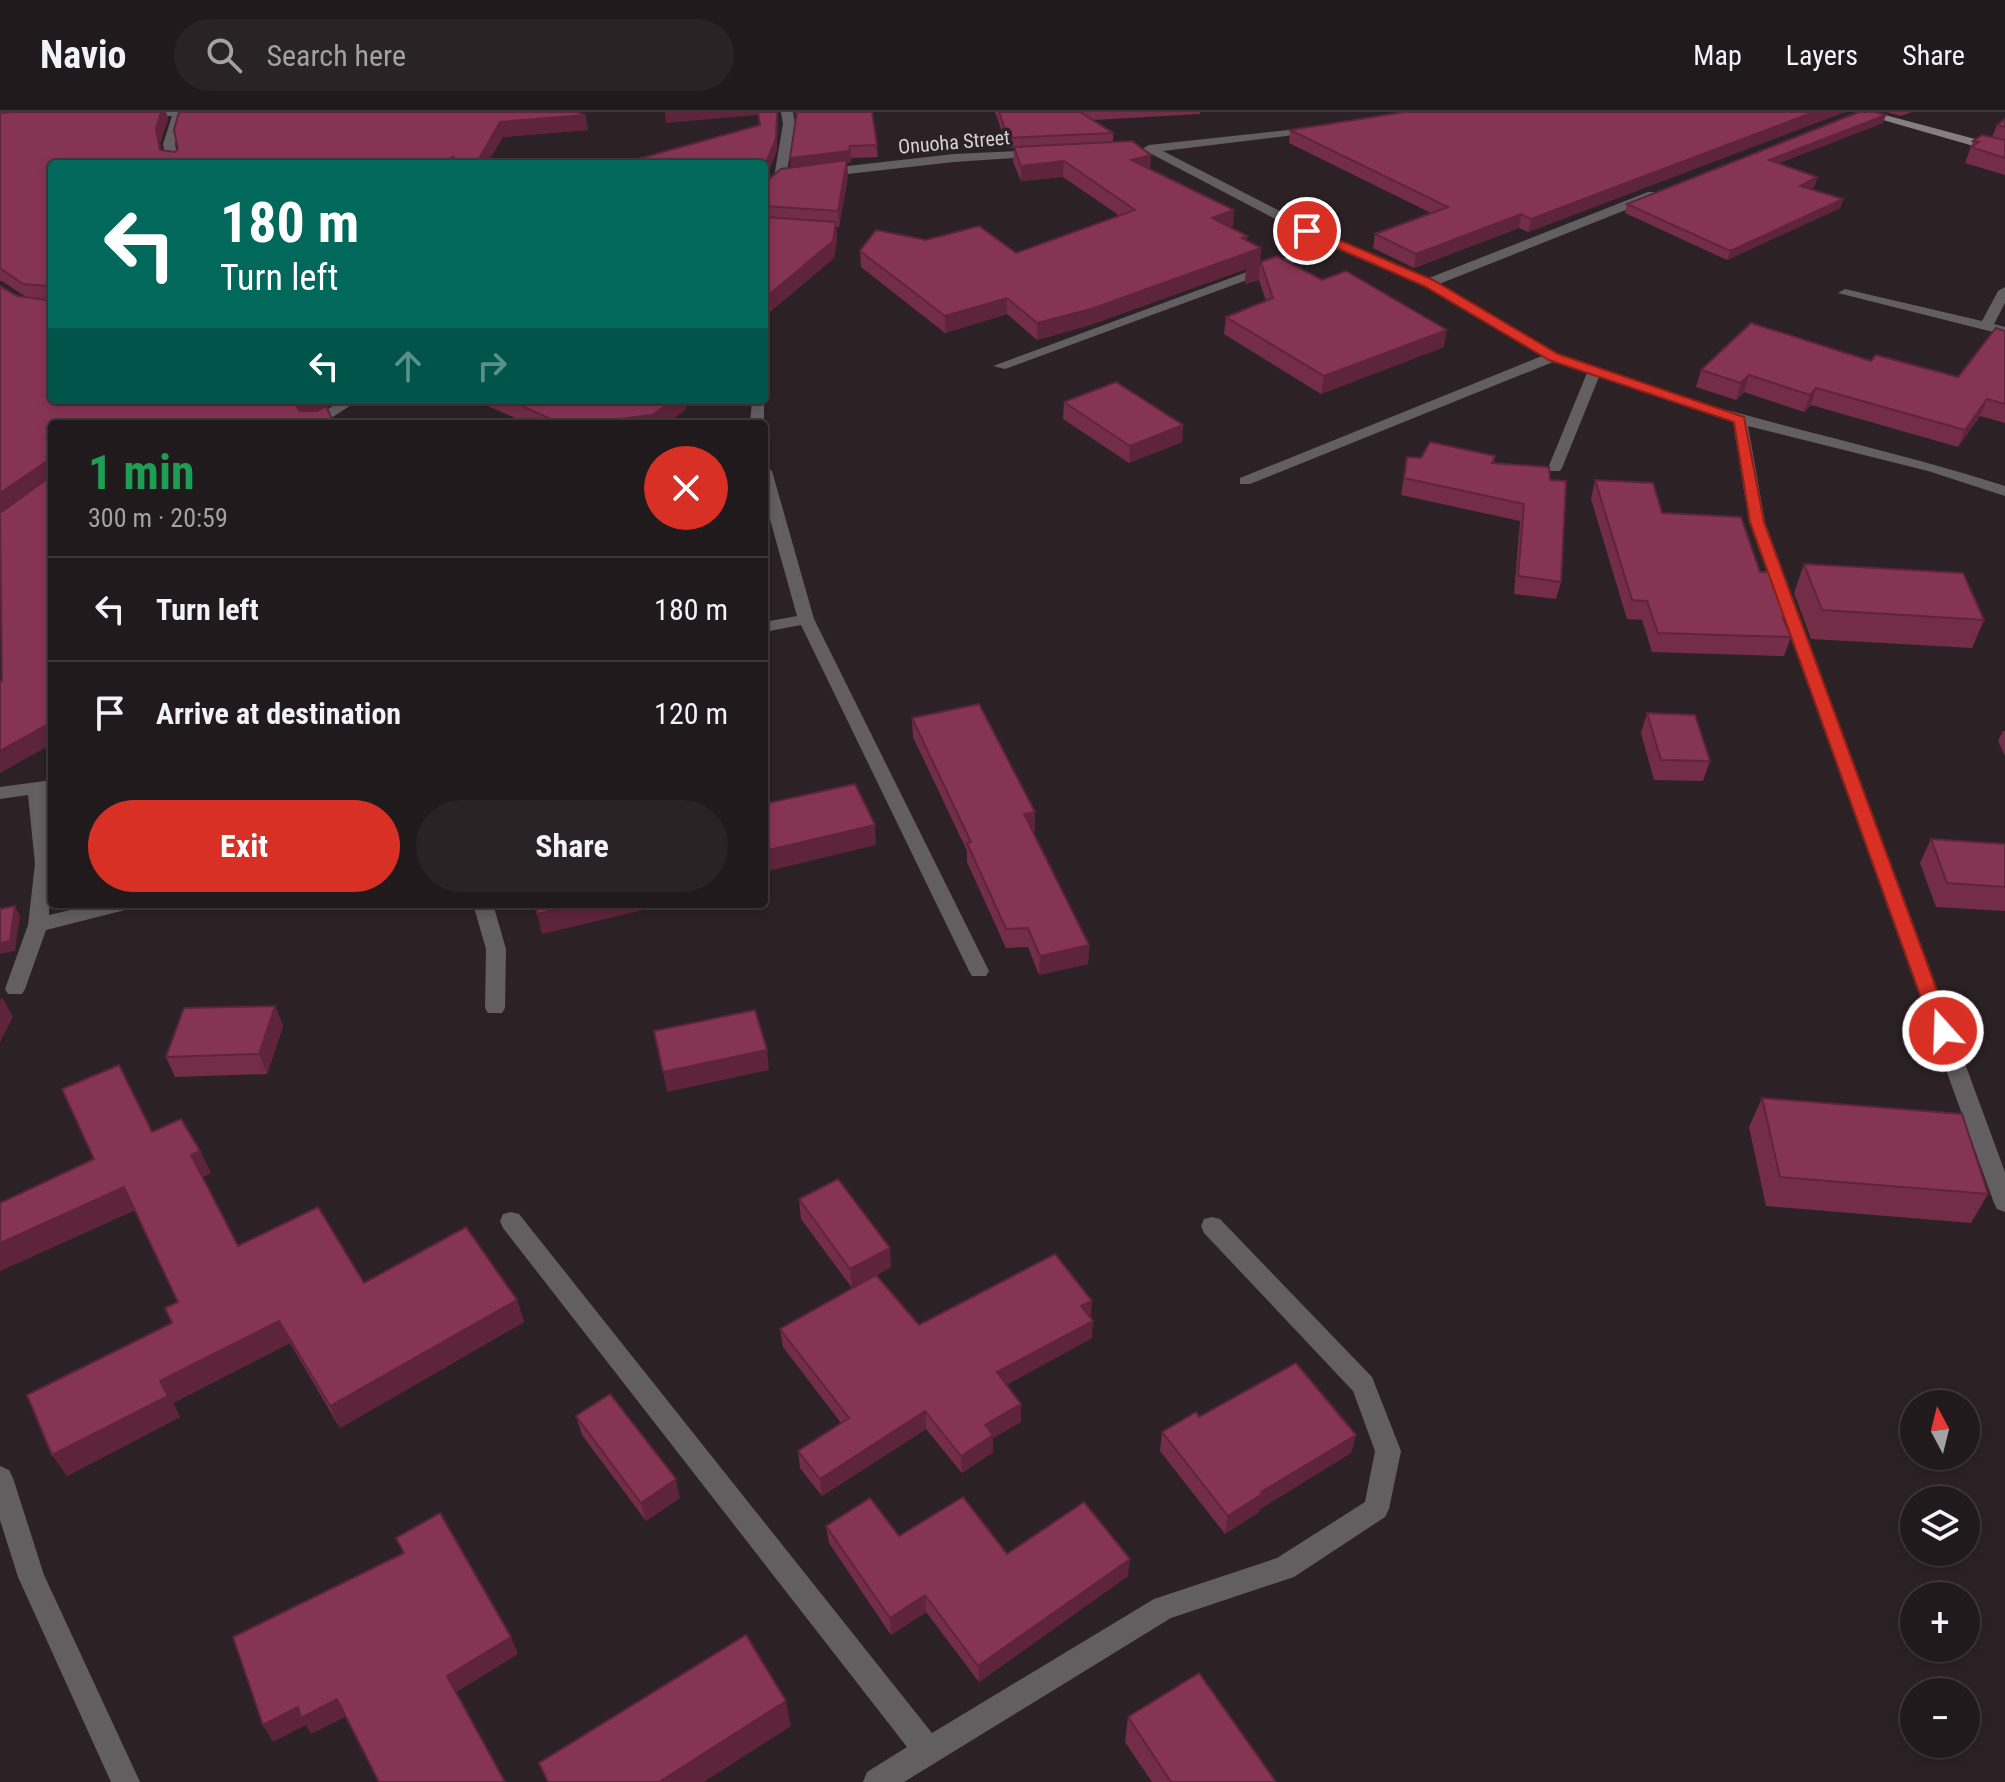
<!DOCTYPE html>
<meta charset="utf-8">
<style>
:root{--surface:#211a1c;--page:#292325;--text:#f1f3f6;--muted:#a2a1a3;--line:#3e383b;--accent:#d93025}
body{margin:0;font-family:"Roboto Condensed",sans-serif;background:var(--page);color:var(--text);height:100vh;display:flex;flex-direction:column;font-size:30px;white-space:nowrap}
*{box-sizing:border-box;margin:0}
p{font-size:26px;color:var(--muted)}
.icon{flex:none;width:44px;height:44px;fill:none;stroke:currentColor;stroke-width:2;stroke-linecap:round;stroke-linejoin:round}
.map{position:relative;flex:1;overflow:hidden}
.sheet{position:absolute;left:48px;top:308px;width:720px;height:488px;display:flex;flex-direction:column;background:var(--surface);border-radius:8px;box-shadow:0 4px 12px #0003,0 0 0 2px var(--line)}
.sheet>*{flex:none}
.top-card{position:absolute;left:48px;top:48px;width:720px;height:244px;border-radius:8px;box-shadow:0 4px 12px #0003,0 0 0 2px var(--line);background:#00695c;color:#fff;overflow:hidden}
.needle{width:52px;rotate:353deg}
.tools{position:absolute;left:1900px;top:1278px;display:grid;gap:16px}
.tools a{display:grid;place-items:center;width:80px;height:80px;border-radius:50%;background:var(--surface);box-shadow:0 4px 12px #0003,0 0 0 2px var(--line);font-size:40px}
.pin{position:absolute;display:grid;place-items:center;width:68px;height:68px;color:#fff;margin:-34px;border:4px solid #fff;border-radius:50%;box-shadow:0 2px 8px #0007}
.me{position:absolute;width:88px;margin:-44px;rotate:340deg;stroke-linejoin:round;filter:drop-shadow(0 0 6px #0008)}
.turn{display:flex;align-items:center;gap:28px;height:168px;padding:0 40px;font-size:36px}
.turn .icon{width:104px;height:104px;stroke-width:2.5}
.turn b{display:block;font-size:56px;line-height:68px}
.lanes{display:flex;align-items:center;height:76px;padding:0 40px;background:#0003;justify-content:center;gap:40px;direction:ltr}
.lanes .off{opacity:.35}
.round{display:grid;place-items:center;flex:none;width:84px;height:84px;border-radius:42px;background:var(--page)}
.headline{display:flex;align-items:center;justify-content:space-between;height:136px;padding:0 40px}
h1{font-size:48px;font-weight:700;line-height:60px;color:#1e9e55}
.action{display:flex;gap:16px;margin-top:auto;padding:16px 40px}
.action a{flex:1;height:92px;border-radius:48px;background:var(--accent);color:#fff;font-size:32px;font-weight:700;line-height:92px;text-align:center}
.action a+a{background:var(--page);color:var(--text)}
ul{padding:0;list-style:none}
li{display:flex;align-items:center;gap:24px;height:104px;padding:0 40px;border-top:2px solid var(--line)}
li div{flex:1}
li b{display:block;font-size:30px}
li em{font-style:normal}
header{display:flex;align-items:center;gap:48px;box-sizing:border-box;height:112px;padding:0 40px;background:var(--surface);border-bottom:2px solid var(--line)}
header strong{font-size:38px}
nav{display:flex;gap:44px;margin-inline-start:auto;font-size:28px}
.search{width:560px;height:72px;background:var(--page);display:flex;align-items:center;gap:20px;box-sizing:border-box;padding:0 28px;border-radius:44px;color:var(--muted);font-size:30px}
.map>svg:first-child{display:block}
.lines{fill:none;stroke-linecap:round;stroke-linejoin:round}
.street{fill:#635e5f;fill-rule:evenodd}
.secondary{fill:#867e80;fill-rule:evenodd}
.wall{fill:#732d47}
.shaded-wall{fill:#5e243a}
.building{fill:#863453;stroke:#5e243a;stroke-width:2}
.route{fill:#d93025;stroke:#8d1f18;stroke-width:2}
.labels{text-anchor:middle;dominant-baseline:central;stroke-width:7;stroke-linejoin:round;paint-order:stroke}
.far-street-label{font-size:20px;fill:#d8d1d3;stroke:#2c2225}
</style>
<header>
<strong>Navio</strong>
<div class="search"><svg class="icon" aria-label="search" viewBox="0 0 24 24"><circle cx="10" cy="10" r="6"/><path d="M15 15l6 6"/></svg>Search here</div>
<nav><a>Map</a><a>Layers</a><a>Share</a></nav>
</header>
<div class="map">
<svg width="2005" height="1670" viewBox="0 0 2005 1670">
<rect width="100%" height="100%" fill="#2c2225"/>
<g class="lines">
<!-- street -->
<g class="street">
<polygon points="135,0 185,0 175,32 179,52 167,52 163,32 172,4 139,5 135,4"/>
<polygon points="781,0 793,0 795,12 786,65 780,69 774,65 783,12"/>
<path d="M1315,15L1321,18L1319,20L1163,39L1338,129L1429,166L1648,80H1656V86L1439,172C1475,193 1523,228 1560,243C1704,301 1858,327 2005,374V384L1928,359L1748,314L1765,410L2005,1060V1100L1997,1097L1994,1091L1749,410L1733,310L1599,265L1562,356L1560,359H1550L1548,356L1587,261L1553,250L1250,372H1240V366L1542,244L1424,174L1334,136L1005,257L993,254L1323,132L1142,37L1149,33Z"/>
<polygon points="1040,38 1044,40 1044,44 954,50 821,65 815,61 821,57 954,42"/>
<polygon points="2005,175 2005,191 1994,212 2005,215 2005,223 1838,181 1845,177 1982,209 1998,179"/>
<polygon points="764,285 764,312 750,312 752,288 764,288"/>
<polygon points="342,288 359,288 322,312 305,312"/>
<polygon points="764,354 772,359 814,507 989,859 986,864 972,864 969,859 801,513 764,520 764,510 797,504 764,386"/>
<polygon points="52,668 52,680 46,681 52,729 49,803 95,792 132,792 129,797 46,818 25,877 22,882 8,882 5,877 28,813 35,752 28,683 0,687 0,675"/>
<polygon points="473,792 493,792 506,837 505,896 502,901 488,901 485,896 486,837"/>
<polygon points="511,1100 519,1102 932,1621 1154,1487 1277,1446 1365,1390 1375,1339 1353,1279 1204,1121 1201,1114 1204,1107 1212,1105 1220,1107 1372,1265 1401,1339 1389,1397 1385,1405 1294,1465 1171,1506 904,1670 863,1670 867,1660 907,1635 503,1116 500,1109 503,1102"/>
<polygon points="0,1354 9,1358 13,1366 44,1463 140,1670 111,1670 18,1465 0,1408"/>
</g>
<!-- secondary -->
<polygon class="secondary" points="1855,0 1874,0 2005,35 2005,43"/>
</g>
<!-- wall -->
<g class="wall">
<polygon points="0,0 166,0 168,7 160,31 161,38 175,40 585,3 588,18 503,25 52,52 52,288 340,288 327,296 52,312 52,632 2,569 17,184 26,185 2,169 0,169"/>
<polygon points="795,0 872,0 878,45 851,46 850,51 847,51 848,64 839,115 836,115 837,127 834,146 771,199 764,196 764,71 790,56 796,4"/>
<polygon points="995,0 1200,0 1200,2 1093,8 1113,21 1113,30 1150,57 1234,98 1233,114 1229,115 1247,124 1247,128 1261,136 1260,150 1444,235 1321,282 1224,222 1226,205 1266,189 1259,168 1245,172 1246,157 1090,213 1037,228 1007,202 945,221 861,155 860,139 926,128 1016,141 1120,104 1063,65 1021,69 1013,50 1014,36 1008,36"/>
<polygon points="1845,0 1528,120 1519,116 1414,156 1373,136 1375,122 1431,101 1289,31 1290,18"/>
<polygon points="1886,0 1912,0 1901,4"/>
<polygon points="2005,7 2005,63 1965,51 1973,29 1992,25 1997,13"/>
<polygon points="1883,11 1779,51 1817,65 1815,74 1809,77 1843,87 1840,96 1727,148 1625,101 1627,92"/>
<polygon points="2005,219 2005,311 1980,304 1958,335 1811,293 1804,300 1744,280 1736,288 1696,275 1701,258 1871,249 1958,265"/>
<polygon points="474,288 685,288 686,297 665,312 529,312"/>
<polygon points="1064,290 1183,313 1182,330 1129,351 1063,307"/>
<polygon points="1495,344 1494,351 1549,355 1561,470 1556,487 1514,482 1520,409 1401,383 1407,345 1421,346"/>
<polygon points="1595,368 1662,401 1760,460 1794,507 1789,521 1791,525 1784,544 1652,540 1642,508 1627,507 1591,387"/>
<polygon points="1804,452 1984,508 1972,536 1811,527 1794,481"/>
<polygon points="1647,601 1710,649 1703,669 1654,668 1641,621"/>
<polygon points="912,606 1035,719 1032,719 1089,833 1088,852 1039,863 1028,835 1006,836 967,750 967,739 913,625"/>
<polygon points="2003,619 2005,619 2005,644 1998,629"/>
<polygon points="1931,727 2005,732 2005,799 1936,795 1920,751"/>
<polygon points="275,894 283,914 267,962 175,965 166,945"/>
<polygon points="1762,986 1988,1082 1971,1111 1766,1094 1749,1015"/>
<polygon points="152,1020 200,1039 211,1061 202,1065 238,1134 364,1171 517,1188 524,1210 340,1316 290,1231 173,1291 180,1305 67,1364 172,1211 178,1190 135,1098 0,1159 0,1091"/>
<polygon points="799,1087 891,1155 877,1163 919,1213 1091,1206 1092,1226 1006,1273 1021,1292 1021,1310 993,1326 993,1340 962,1361 926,1317 822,1384 800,1356 798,1339 841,1311 783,1235 780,1217 852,1176 801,1107"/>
<polygon points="576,1304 680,1386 646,1409 582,1323"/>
<polygon points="1199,1305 1356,1323 1351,1341 1260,1397 1259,1400 1225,1422 1160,1339 1162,1320"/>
<polygon points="826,1414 1007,1442 1128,1464 979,1570 926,1500 891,1523 829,1431"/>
<polygon points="1128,1605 1276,1670 1152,1670 1125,1630"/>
</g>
<!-- shaded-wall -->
<g class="shaded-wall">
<polygon points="161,0 166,0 168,7 160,31 164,52 160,38 156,17"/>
<polygon points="665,0 757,0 757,3 666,11"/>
<polygon points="777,0 778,0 777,39 764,70 764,55"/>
<polygon points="1814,0 1845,0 1528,120 1531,107"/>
<polygon points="585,3 588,18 503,25 487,52 476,52 500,10"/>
<polygon points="1886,3 1883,11 1766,56 1769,48"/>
<polygon points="850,34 851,46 850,51 847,51 848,64 839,115 838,99 791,58 790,46"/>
<polygon points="1151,43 1150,58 1131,48"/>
<polygon points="454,45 456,52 436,52"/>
<polygon points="1064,49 1063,65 1021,69 1021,54"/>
<polygon points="1817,65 1815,74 1797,82 1800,74"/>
<polygon points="1843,87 1840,96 1727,148 1730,139"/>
<polygon points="1234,98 1233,114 1211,122 1212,106"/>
<polygon points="1521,102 1519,116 1414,156 1416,142"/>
<polygon points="836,110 837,127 834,146 771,199 770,182"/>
<polygon points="1261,136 1259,168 1245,172 1246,157 1090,213 1037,228 1037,211"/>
<polygon points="1007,186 1007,202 945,221 945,204"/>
<polygon points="1447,218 1444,235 1321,282 1324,264"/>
<polygon points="1749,263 1744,280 1736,288 1741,271"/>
<polygon points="1816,276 1811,293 1804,300 1810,283"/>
<polygon points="1987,287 1980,304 1958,335 1965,318"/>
<polygon points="310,288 340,288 302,312 297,295"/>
<polygon points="674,288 685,288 686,297 665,312 578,312"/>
<polygon points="1183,313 1182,330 1129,351 1130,334"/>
<polygon points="46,350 52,366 0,402 0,381"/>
<polygon points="52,610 52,632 0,661 0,639"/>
<polygon points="1035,700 1035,719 1023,720 1024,702"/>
<polygon points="875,713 876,733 764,760 764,739"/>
<polygon points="579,792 669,792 542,822 537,802"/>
<polygon points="15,794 20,804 15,839 0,842 0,831"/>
<polygon points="1089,833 1088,852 1039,863 1040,844"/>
<polygon points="2,885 13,905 0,930 0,889"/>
<polygon points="275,894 283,914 267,962 259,942"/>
<polygon points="767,938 769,958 667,980 663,960"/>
<polygon points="200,1039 211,1061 202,1066 191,1043"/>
<polygon points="124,1075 136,1097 0,1159 0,1131"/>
<polygon points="890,1136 891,1155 852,1176 850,1157"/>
<polygon points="517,1188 524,1210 340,1316 330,1294"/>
<polygon points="1092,1189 1091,1207 1081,1194"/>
<polygon points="279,1209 290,1231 173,1291 180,1305 67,1364 52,1343 160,1269"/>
<polygon points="1093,1209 1092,1226 997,1278 997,1260"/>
<polygon points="1021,1292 1021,1310 993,1326 993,1340 962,1361 961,1344 985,1313"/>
<polygon points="925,1299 926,1317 822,1384 820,1367"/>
<polygon points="1356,1323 1351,1341 1260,1397 1259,1400 1225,1422 1228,1404 1261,1380"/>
<polygon points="676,1367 680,1386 646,1409 641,1391"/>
<polygon points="1130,1447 1128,1464 979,1570 978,1554"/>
<polygon points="925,1483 926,1500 891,1523 890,1506"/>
<polygon points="511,1525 518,1542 455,1581 447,1564"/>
<polygon points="337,1587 347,1604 311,1622 306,1613 273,1630 263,1613 298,1595"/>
<polygon points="786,1589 791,1614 704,1670 659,1670"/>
</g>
<!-- building -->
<g class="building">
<polygon points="13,0 161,0 156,17 160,38 175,40 178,37 174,18 179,0 577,0 585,3 500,10 476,52 455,52 454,45 436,52 52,52 52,288 310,288 297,295 300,299 317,299 326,294 334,312 52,312 52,610 0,639 0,569 2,569 0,401 47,367 48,353 46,350 0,381 0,174 17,184 46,188 49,185 47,174 23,172 0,156 0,1"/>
<polygon points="758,0 777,0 776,27 764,55 764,52 620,52 760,13"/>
<polygon points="797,0 872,0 877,33 850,34 849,39 790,46"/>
<polygon points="999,0 1080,0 1113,21 1008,26"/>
<polygon points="1405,0 1814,0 1531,107 1521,102 1416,142 1375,122 1448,95 1290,18"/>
<polygon points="1859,0 1875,0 1886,3 1769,48 1817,65 1800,74 1843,87 1730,139 1627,92"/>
<polygon points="2005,7 2005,15 1997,13"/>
<polygon points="1982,23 2005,28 2005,46 1971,35 1979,30 1973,29"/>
<polygon points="1132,29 1151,43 1131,48 1234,98 1212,106 1247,124 1242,126 1261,136 1091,197 1037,211 1007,186 945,204 860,139 876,118 926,128 979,114 1016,141 1135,98 1064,49 1021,54 1014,35"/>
<polygon points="847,48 838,99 764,94 764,71 781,57"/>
<polygon points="764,105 836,110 833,129 770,182 764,180"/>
<polygon points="1277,144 1322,168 1346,159 1447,218 1324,264 1226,205 1273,186 1261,151 1247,155"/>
<polygon points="1751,211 1871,249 1876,243 1958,265 1996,216 2005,219 2005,292 1987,287 1965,318 1816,276 1810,283 1749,263 1741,271 1701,258"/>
<polygon points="1116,270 1183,313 1130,334 1064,290"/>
<polygon points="508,288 674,288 652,303 578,312 562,312"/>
<polygon points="1430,330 1495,344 1492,351 1549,355 1550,368 1566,369 1561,470 1518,464 1524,392 1404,366 1407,345 1421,346"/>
<polygon points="1595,368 1653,371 1662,401 1741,405 1760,460 1777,460 1794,507 1783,506 1791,525 1658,521 1647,489 1632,488"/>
<polygon points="1804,452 1963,461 1984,508 1822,498"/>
<polygon points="979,592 1035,700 1024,702 1089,833 1040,844 1028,816 1006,817 967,731 971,730 912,606"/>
<polygon points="1647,601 1695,603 1710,649 1661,648"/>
<polygon points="855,672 875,713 764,739 764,692"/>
<polygon points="1931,727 2005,732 2005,775 1947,771"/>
<polygon points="535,792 579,792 537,802"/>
<polygon points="15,794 10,829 0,831 0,797"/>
<polygon points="275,894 259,942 166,945 184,896"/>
<polygon points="755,898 767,938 663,960 654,919"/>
<polygon points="119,953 152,1020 181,1007 200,1039 191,1043 238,1134 318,1095 364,1171 466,1115 517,1188 330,1294 279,1209 160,1269 168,1284 52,1343 27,1283 172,1211 165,1196 178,1190 124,1075 0,1131 0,1091 94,1047 62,977"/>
<polygon points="1762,986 1962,1002 1988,1082 1780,1065"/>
<polygon points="838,1067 890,1136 850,1157 799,1087"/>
<polygon points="1055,1142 1092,1189 1081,1194 1093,1209 997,1260 1021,1292 985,1313 993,1323 961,1344 925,1299 820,1367 798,1339 849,1306 780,1217 876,1163 919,1213"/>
<polygon points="1296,1251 1356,1323 1261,1380 1262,1382 1228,1404 1162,1320 1196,1300 1199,1305"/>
<polygon points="610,1282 676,1367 641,1391 576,1304"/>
<polygon points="963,1385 1007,1442 1084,1390 1130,1447 978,1554 925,1483 890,1506 826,1414 870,1386 899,1424"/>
<polygon points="440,1401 511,1525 447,1564 505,1670 379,1670 337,1587 301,1606 298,1595 263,1613 233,1525 404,1441 396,1426"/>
<polygon points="746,1523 786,1589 659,1670 548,1670 539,1651"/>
<polygon points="1199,1561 1276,1670 1171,1670 1128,1605"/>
</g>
<!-- route -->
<polygon class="route" points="1303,116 1311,116 1433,168 1558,242 1744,305 1764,410 1952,919 1950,924 1943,926 1933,919 1750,410 1734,310 1549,248 1424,174 1303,121"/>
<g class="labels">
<!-- far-street labels -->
<g class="far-street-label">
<text transform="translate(954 30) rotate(-5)">Onuoha Street</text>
</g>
</g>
</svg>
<div class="tools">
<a><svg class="needle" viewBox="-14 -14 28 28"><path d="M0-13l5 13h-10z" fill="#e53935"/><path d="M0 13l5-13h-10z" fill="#a2a1a3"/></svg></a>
<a><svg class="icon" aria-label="layers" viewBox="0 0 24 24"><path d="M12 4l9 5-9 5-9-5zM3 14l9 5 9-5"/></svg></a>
<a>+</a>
<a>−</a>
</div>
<div class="pin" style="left:1307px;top:119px;background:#d93025"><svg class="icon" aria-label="arrive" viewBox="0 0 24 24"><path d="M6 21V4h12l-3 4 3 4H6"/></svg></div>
<svg class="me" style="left:1943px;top:919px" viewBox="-20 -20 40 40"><circle r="17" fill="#d93025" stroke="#fff" stroke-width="3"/><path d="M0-11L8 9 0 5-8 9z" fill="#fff"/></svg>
<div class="top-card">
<div class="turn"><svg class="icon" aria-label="left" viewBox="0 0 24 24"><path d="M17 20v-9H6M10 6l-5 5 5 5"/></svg><div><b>180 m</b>Turn left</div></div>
<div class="lanes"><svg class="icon" aria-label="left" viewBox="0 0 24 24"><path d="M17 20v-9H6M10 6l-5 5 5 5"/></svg><svg class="icon off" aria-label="ahead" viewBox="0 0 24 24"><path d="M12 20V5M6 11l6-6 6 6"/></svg><svg class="icon off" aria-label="right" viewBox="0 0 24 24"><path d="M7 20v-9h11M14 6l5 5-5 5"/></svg></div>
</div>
<section class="sheet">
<div class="headline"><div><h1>1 min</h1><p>300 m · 20:59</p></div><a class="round" style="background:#d93025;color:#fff"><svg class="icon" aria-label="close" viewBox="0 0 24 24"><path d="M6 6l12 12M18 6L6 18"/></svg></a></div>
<ul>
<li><svg class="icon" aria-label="left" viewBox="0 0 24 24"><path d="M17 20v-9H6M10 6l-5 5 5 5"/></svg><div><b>Turn left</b></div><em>180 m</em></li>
<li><svg class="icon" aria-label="arrive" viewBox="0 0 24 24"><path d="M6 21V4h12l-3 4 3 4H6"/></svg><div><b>Arrive at destination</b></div><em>120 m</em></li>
</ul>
<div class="action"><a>Exit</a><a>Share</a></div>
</section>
</div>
